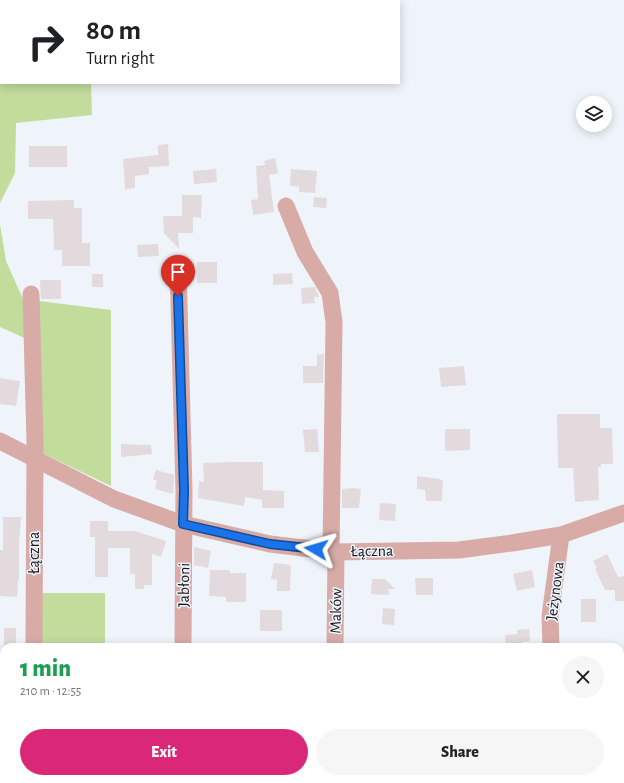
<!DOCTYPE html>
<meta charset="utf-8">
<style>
:root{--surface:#fff;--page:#f6f6f6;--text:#202124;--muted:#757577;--accent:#db2777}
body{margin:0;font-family:"Alegreya Sans",sans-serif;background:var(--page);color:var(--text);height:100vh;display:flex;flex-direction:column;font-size:15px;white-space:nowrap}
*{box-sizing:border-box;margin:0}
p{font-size:13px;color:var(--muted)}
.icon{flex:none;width:22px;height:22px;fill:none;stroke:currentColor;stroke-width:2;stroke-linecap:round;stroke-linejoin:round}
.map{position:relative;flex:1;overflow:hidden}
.side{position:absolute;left:0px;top:643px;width:624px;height:140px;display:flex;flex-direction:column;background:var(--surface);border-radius:12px 12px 0 0;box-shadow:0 2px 10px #0003}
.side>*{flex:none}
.banner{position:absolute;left:0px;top:0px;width:400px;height:84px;box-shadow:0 2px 10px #0003;background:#fff;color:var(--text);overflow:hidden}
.tools{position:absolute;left:576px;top:96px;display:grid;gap:8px}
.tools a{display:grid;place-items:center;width:36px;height:36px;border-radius:50%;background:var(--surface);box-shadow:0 2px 10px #0003;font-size:20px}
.pin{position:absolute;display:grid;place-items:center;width:34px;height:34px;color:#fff;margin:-41px -17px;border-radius:50% 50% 50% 0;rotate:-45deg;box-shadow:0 0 4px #0007}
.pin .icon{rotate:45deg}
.me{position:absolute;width:44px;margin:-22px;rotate:277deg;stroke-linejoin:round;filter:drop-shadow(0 0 3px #0008)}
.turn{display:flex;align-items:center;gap:14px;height:84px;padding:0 20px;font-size:18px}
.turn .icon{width:52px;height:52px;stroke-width:2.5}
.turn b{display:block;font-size:28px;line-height:34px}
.round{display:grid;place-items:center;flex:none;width:42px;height:42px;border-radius:21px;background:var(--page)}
.headline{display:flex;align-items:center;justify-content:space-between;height:68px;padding:0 20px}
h1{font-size:24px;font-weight:800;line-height:30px;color:#1e9e55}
.action{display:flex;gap:8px;margin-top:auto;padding:8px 20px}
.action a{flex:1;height:46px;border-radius:24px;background:var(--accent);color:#fff;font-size:16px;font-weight:800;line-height:46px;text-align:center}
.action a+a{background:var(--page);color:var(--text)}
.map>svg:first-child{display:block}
.commercial{fill:#fde2e1}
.green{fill:#c2dc9c}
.building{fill:#e3dadd}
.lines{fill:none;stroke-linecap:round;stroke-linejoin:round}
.minor{stroke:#d8aba7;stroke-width:17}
.route-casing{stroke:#114b97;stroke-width:10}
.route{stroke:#1a73e8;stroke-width:7}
.labels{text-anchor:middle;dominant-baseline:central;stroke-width:3;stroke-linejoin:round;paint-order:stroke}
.street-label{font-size:16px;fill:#141619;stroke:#eff4fb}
</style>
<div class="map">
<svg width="624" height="783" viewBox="0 0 624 783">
<rect width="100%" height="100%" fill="#eff4fb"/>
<!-- commercial -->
<polygon class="commercial" points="26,779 108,779 108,783 21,783"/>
<!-- green -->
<g class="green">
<polygon points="0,0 130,0 1,1 1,83 91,83 92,115 16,123 15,173 0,203"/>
<polygon points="0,224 6,261 23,299 111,310 111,486 40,452 38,344 0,327"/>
<polygon points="39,593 105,593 105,647 38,647"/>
</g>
<!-- building -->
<g class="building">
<polygon points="168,144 169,166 149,167 149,174 135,176 135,188 125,189 123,159 158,155 158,145"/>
<rect x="29" y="146" width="38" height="21"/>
<polygon points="275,158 278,173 269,175 274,212 253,215 251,200 258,199 256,166 265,165 264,161"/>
<polygon points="216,169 217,182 194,184 193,171"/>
<polygon points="291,169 317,171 315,193 299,192 299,187 290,186"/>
<polygon points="182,195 202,195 201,218 193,217 193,233 178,233 179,249 164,233 163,216 182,216"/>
<polygon points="314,197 327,198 326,208 313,207"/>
<polygon points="74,200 74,208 82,208 82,243 90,243 90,266 62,266 62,250 54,250 53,219 28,219 28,201"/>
<polygon points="158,244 159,256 138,257 137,245"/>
<rect x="197" y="262" width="20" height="21"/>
<polygon points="292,273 293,284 273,285 273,274"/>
<rect x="92" y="274" width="11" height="13"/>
<polygon points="40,280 61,280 61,299 41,299"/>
<polygon points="315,287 319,297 314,297 315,303 302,304 301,288"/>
<polygon points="324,354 323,383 303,383 303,366 317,366 317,355"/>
<polygon points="464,366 466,385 441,387 439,368"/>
<polygon points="0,378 20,381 16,406 0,404"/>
<polygon points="557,414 600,414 600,428 612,428 613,464 601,464 601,467 598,467 599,500 575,502 573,468 558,468"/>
<polygon points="317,429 319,452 305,452 303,430"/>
<polygon points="445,429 470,429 470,450 445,451"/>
<polygon points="121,444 151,445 152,454 122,457 121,456"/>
<polygon points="237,462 263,462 263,490 284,491 284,508 262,508 262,500 245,497 244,506 198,498 199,481 204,482 203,463"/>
<polygon points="156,470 174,475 173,494 155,489 157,481 153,479"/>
<polygon points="417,476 440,479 443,481 442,501 426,501 425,490 417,489"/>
<polygon points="353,488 361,489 359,508 342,508 342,489"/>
<polygon points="380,503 396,504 395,521 379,520"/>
<polygon points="3,517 21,517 19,544 19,580 18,580 17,597 0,596 0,550 3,550"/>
<polygon points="90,521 108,521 108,531 135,531 166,541 161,557 152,554 152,585 144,585 144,589 135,589 135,574 130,574 130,548 108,548 108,577 95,577 95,537 90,537"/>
<polygon points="194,547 211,551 208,568 194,565"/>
<polygon points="607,554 618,577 624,576 624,601 615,601 615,590 605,590 595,569 597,568 593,561"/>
<polygon points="274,563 291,565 290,591 277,591 277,580 271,579"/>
<polygon points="210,570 230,570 230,573 246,573 246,602 226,602 226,597 209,596"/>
<polygon points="532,570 535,587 517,591 513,574"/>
<polygon points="415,578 433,578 433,595 416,595"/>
<polygon points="372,579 385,579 395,589 388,589 389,595 371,594"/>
<rect x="581" y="599" width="15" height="23"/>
<polygon points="383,608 395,609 394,625 382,624"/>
<rect x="260" y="610" width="22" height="21"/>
<rect x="4" y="628" width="12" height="19"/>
<polygon points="529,629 530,641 522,642 522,647 506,647 505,635 517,634 517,630"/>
</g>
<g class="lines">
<!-- minor -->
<g class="minor">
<polyline points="286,206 305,252 330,293 334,322 331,551"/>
<polyline points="178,267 184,490 183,647"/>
<polyline points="31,294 35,442 34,647"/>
<polyline points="0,441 114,499 183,524 270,544 336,552 459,550 512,543 561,535 624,513"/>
<polyline points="335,647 336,552"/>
<polyline points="551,647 550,616 561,535"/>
<polyline points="620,730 624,730"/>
<polyline points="182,779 182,783"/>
<polyline points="337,779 337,783"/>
<polyline points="555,779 555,783"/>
<polyline points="33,783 33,779"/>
</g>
</g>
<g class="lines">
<!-- route casing -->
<g class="route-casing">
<polyline id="route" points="178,296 184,490 183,524 270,544 316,549"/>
</g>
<!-- route -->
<use href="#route" class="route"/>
</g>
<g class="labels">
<!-- street labels -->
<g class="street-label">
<text transform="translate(372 551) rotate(-1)">Łączna</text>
<text transform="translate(34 553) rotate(-90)">Łączna</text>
<text transform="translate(184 585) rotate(-89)">Jabłoni</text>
<text transform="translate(555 591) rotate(-83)">Jeżynowa</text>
<text transform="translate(336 611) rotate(-89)">Maków</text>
</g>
</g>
</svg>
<div class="tools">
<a><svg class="icon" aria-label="layers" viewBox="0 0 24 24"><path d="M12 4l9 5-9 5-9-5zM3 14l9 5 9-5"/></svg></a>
</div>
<div class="pin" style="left:178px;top:296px;background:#d93025"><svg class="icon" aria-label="arrive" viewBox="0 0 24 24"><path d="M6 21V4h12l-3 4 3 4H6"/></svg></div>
<svg class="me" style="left:316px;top:549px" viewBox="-20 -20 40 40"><path d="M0-17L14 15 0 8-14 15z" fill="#1a73e8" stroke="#fff" stroke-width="4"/></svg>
<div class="banner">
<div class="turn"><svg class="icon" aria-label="right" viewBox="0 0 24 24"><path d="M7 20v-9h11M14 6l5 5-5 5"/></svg><div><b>80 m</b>Turn right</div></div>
</div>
<section class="side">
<div class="headline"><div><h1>1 min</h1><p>210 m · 12:55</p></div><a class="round"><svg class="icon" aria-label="close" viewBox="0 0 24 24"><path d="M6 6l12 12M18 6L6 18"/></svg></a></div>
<div class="action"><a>Exit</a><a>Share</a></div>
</section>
</div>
